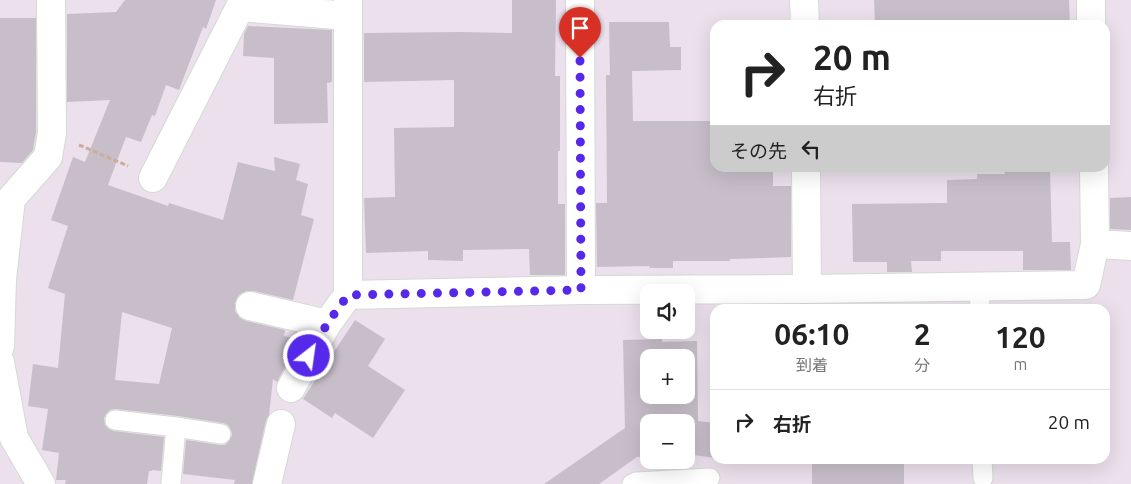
<!DOCTYPE html>
<html lang="ja">
<meta charset="utf-8">
<style>
:root{--surface:#fff;--page:#f2f2f2;--text:#222;--muted:#767676;--line:#e0e0e0}
body{margin:0;font-family:Ubuntu,"Noto Sans JP",sans-serif;background:var(--page);color:var(--text);height:100vh;display:flex;flex-direction:column;font-size:19px;white-space:nowrap}
*{box-sizing:border-box;margin:0}
p{font-size:16px;color:var(--muted)}
.icon{flex:none;width:28px;height:28px;fill:none;stroke:currentColor;stroke-width:2;stroke-linecap:round;stroke-linejoin:round}
.map{position:relative;flex:1;overflow:hidden}
.drawer{position:absolute;left:710px;top:304px;width:400px;height:160px;display:flex;flex-direction:column;background:var(--surface);border-radius:15px;box-shadow:0 5px 20px #0002}
.drawer>*{flex:none}
.guide{position:absolute;left:710px;top:20px;width:400px;height:152px;border-radius:15px;box-shadow:0 5px 20px #0002;background:#fff;color:var(--text);overflow:hidden}
.fabs{position:absolute;left:640px;top:284px;display:grid;gap:10px}
.fabs a{display:grid;place-items:center;width:55px;height:55px;border-radius:10px;background:var(--surface);box-shadow:0 5px 20px #0002;font-size:25px}
.pin{position:absolute;display:grid;place-items:center;width:42px;height:42px;color:#fff;margin:-51px -21px;border-radius:50% 50% 50% 0;rotate:-45deg;box-shadow:0 0 5px #0007}
.pin .icon{rotate:45deg}
.me{position:absolute;width:55px;margin:-28px;rotate:30deg;stroke-linejoin:round;filter:drop-shadow(0 0 4px #0008)}
.turn{display:flex;align-items:center;gap:18px;height:105px;padding:0 20px;font-size:22px}
.turn .icon{width:65px;height:65px;stroke-width:2.5}
.turn b{display:block;font-size:35px;line-height:42px}
.then{display:flex;align-items:center;height:48px;padding:0 20px;background:#0003;gap:10px;font-size:19px}
.eta{display:flex;justify-content:space-evenly;align-items:center;height:85px;text-align:center}
.eta b{font-size:30px;font-weight:600;line-height:35px}
ul{padding:0;list-style:none}
li{display:flex;align-items:center;gap:15px;height:65px;padding:0 20px;border-top:1px solid var(--line)}
li div{flex:1}
li b{display:block;font-size:19px}
li em{font-style:normal}
.map>svg:first-child{display:block}
.building{fill:#c7beca;fill-rule:evenodd}
.lines{fill:none;stroke-linecap:round;stroke-linejoin:round}
.lane-casing{stroke:#d4dad3;stroke-width:21}
.street-casing{stroke:#d4dad3;stroke-width:30}
.path{stroke:#caae97;stroke-width:3;stroke-dasharray:5 2.5;stroke-linecap:butt}
.lane{stroke:#fff;stroke-width:19}
.street{stroke:#fff;stroke-width:28}
.route{stroke:#5628ea;stroke-width:9;stroke-dasharray:0 16.2}
</style>
<div class="map">
<svg width="1131" height="484" viewBox="0 0 1131 484">
<rect width="100%" height="100%" fill="#ebe0ec"/>
<!-- building -->
<g class="building">
<path d="M125,0H216L206,29L203,27L179,90L166,85L155,116L152,115L141,142L126,137L108,185L168,206L169,203L223,220L238,162L275,171L274,157L300,164L296,180L308,184L301,215L314,219L293,300L254,291H246L239,295L235,303V311L240,318L246,321L285,330L284,336L292,338L287,363L277,382L273,379L269,415L266,420L252,484H234L235,480L183,474L186,440L219,445H225L229,441L232,435L231,430L228,425L223,423L178,416L116,409L110,410L106,414L104,418L105,425L109,429L114,431L164,437L161,471L152,470V471H149L147,484H65L66,480H56L59,453L42,450L48,409L28,406L33,364L58,368L65,294L48,288L68,226L51,220L73,157L85,162L110,100L67,102V14L116,12ZM122,312L172,328L159,384L115,380Z"/>
<polygon points="512,0 556,0 555,76 560,76 560,151 558,151 558,204 565,204 565,275 530,275 529,249 463,250 463,261 428,260 428,251 366,253 364,198 395,197 394,128 454,127 454,80 364,82 364,33 460,32 512,33"/>
<polygon points="874,0 1069,0 1070,25 875,25"/>
<polygon points="0,18 36,18 36,132 33,150 22,163 0,162"/>
<polygon points="609,22 669,22 670,47 681,47 681,70 632,71 633,121 715,121 715,168 773,168 773,186 791,186 791,257 730,259 730,261 673,261 673,268 650,268 649,266 597,267 596,203 607,203 606,75 610,75"/>
<polygon points="248,26 332,30 332,82 327,83 328,123 274,124 274,58 243,56 244,34"/>
<polygon points="1050,168 1052,242 1070,242 1071,270 1023,270 1023,251 941,251 941,261 911,261 912,272 887,272 887,262 853,262 852,204 947,203 947,180 977,179 977,174 1005,174 1004,170"/>
<polygon points="1131,197 1131,230 1110,229 1110,198"/>
<polygon points="355,320 385,339 368,366 405,390 373,438 335,413 332,418 303,399"/>
<path d="M662,339V342L697,341L698,421L715,423V458L686,454V422H649V457H637L599,484H544L625,428L623,340ZM649,358H686V395H649Z"/>
<rect x="812" y="459" width="92" height="25"/>
</g>
<g class="lines">
<!-- lane casing -->
<g class="lane-casing">
<g id="lane">
<polyline points="979,286 980,309"/>
<polyline points="115,420 176,427 221,434"/>
<polyline points="982,459 983,478"/>
<polyline points="171,484 176,427"/>
<polyline points="632,484 636,482 710,478"/>
</g>
</g>
<!-- street casing -->
<g class="street-casing">
<g id="street">
<polyline points="348,0 348,295 581,290 807,289 1086,285 1095,244 1094,168"/>
<polyline points="580,0 581,290"/>
<polyline points="804,0 805,25"/>
<polyline points="1091,0 1091,25"/>
<polyline points="806,168 807,289"/>
<polyline points="153,178 240,7 348,16"/>
<polyline points="1095,244 1131,246"/>
<polyline points="250,306 327,324"/>
<polyline points="0,346 2,279 11,199 48,157 52,133 51,0"/>
<polyline points="0,362 14,438 41,484"/>
<polyline points="291,388 327,324 348,295"/>
<polyline points="267,484 281,424"/>
</g>
</g>
<!-- path -->
<polyline class="path" points="79,145 128,166"/>
<!-- lane -->
<use href="#lane" class="lane"/>
<!-- street -->
<use href="#street" class="street"/>
</g>
<g class="lines">
<!-- route -->
<polyline class="route" points="309,356 327,324 348,295 581,290 580,58"/>
</g>
</svg>
<div class="fabs">
<a><svg class="icon" aria-label="sound" viewBox="0 0 24 24"><path d="M4 9h4l5-4v14l-5-4H4zM17 9q2 3 0 6"/></svg></a>
<a>+</a>
<a>−</a>
</div>
<div class="pin" style="left:580px;top:58px;background:#d93025"><svg class="icon" aria-label="arrive" viewBox="0 0 24 24"><path d="M6 21V4h12l-3 4 3 4H6"/></svg></div>
<svg class="me" style="left:309px;top:356px" viewBox="-20 -20 40 40"><circle r="17" fill="#5628ea" stroke="#fff" stroke-width="3"/><path d="M0-11L8 9 0 5-8 9z" fill="#fff"/></svg>
<div class="guide">
<div class="turn"><svg class="icon" aria-label="right" viewBox="0 0 24 24"><path d="M7 20v-9h11M14 6l5 5-5 5"/></svg><div><b>20 m</b>右折</div></div>
<div class="then">その先<svg class="icon" aria-label="left" viewBox="0 0 24 24"><path d="M17 20v-9H6M10 6l-5 5 5 5"/></svg></div>
</div>
<section class="drawer">
<div class="eta">
<div><b>06:10</b><p>到着</p></div>
<div><b>2</b><p>分</p></div>
<div><b>120</b><p>m</p></div>
</div>
<ul>
<li><svg class="icon" aria-label="right" viewBox="0 0 24 24"><path d="M7 20v-9h11M14 6l5 5-5 5"/></svg><div><b>右折</b></div><em>20 m</em></li>
</ul>
</section>
</div>
